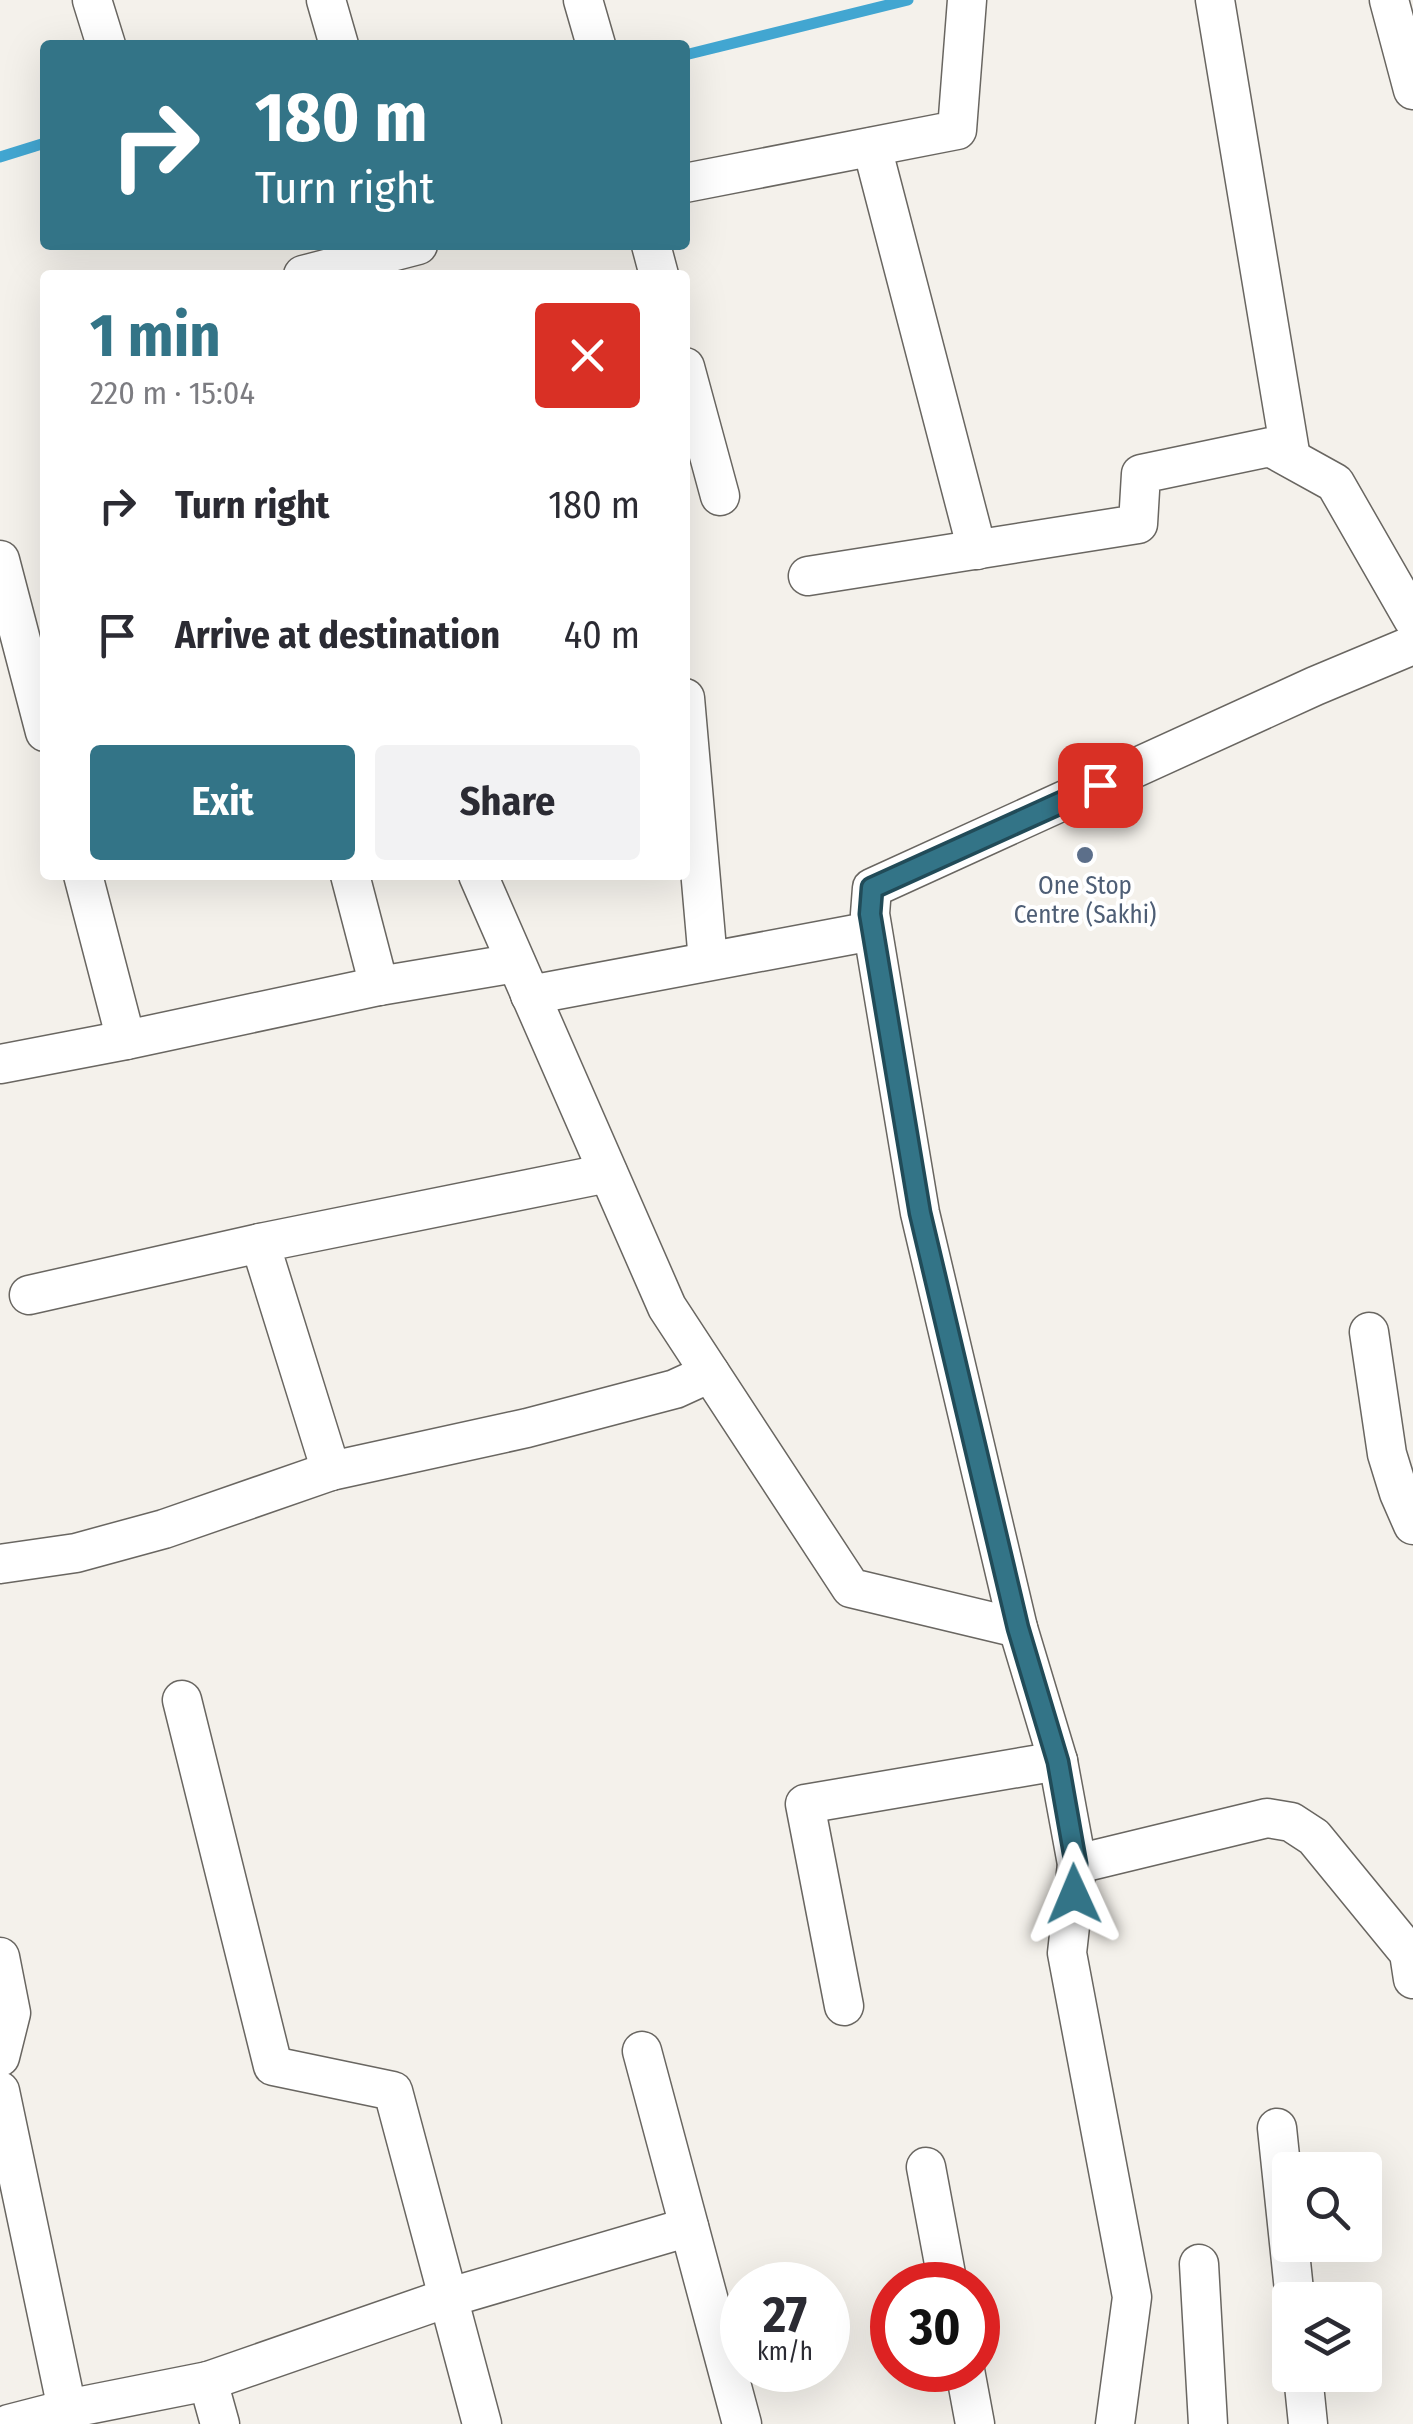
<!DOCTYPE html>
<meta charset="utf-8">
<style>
:root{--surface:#fff;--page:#f2f2f3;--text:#2b2b33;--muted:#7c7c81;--accent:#337487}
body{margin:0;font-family:"Fira Sans Condensed",sans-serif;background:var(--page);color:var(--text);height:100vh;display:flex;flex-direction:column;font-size:38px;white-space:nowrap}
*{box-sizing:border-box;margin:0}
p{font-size:32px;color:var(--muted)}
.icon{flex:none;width:55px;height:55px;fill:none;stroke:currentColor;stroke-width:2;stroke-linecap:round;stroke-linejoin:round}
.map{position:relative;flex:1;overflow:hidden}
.sheet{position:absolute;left:40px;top:270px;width:650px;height:610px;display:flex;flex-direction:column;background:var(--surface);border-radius:10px;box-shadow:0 10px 40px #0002}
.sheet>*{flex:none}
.top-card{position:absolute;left:40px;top:40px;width:650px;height:210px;border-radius:10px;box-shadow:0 10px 40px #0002;background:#337487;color:#fff;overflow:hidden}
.tools{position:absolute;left:1272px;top:2152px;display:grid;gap:20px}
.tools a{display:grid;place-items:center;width:110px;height:110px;border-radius:10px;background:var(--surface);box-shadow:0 10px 40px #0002;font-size:50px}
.speed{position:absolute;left:720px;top:2262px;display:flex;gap:20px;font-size:50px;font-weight:700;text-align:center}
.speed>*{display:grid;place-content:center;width:130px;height:130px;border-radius:50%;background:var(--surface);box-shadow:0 10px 40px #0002;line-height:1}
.speed small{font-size:25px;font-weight:400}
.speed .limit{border:15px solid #d22;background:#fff;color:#111}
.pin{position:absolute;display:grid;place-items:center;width:85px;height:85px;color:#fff;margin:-42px;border-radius:20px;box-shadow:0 5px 15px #0006}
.me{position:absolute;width:110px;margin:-55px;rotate:359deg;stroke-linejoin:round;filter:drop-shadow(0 0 8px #0008)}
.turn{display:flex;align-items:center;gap:35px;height:210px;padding:0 50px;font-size:45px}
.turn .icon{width:130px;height:130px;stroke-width:2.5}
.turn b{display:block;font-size:70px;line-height:85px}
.round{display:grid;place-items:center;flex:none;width:105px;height:105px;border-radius:10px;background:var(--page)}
.headline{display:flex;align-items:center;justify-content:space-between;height:170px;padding:0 50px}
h1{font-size:60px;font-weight:700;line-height:75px;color:var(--accent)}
.primary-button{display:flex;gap:20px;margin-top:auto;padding:20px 50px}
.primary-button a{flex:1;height:115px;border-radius:10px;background:var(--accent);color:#fff;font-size:40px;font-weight:700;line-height:115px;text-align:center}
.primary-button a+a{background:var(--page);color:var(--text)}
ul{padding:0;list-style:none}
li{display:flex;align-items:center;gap:30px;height:130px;padding:0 50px}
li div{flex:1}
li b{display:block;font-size:38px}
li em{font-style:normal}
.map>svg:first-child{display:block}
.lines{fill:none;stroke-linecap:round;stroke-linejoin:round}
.stream{stroke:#42a6d1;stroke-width:11}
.minor-casing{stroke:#696661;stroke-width:41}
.minor{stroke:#fff;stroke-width:38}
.route-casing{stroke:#214b58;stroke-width:25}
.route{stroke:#337487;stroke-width:18}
.service-dot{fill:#5c6f8a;stroke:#fff;stroke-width:4}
.labels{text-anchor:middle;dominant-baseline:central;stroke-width:8;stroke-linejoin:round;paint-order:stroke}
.service-label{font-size:25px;fill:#4e5e75;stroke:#fff}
</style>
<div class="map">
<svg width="1413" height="2424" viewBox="0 0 1413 2424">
<rect width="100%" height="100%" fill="#f4f1eb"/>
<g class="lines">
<!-- stream -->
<g class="stream">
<polyline points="685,55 908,0"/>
<polyline points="0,157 45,143"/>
</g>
<!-- minor casing -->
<g class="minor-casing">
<g id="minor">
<polyline points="92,0 106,45"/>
<polyline points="326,0 339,45"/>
<polyline points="583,0 596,45"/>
<polyline points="1215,0 1291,458"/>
<polyline points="1389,0 1413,90"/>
<polyline points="872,147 977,550"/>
<polyline points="685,183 957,130 967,0"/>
<polyline points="651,245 659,275"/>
<polyline points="303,275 418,245"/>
<polyline points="685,367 720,496"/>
<polyline points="0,560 45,732"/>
<polyline points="808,576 1138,524 1141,474 1270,447 1335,483 1413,619"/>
<polyline points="685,698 708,961"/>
<polyline points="83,875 126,1040"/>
<polyline points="350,875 379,986"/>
<polyline points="478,875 667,1307 851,1588 1018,1628"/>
<polyline points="530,995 872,931"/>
<polyline points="0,1064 126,1040 379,986 516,963"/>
<polyline points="29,1295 260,1243"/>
<polyline points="1369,1332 1387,1454 1399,1493 1413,1525"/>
<polyline points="331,1471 260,1243 608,1173"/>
<polyline points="0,1564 76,1553 164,1529 331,1471 527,1428 675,1389 710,1373"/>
<polyline points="182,1700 273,2066 393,2091 482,2424"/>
<polyline points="1077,1864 1267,1818 1291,1822 1314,1837 1409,1953 1413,1979"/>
<polyline points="0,1957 11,2013 0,2057"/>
<polyline points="844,2006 805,1804 1058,1761"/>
<polyline points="642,2051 742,2424"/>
<polyline points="0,2091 67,2409"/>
<polyline points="1277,2128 1295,2300"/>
<polyline points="926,2167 948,2285"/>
<polyline points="1199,2264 1208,2424"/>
<polyline points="965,2370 975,2424"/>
<polyline points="1303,2375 1308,2424"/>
<polyline points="9,2424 67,2409 208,2381"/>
<polyline points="220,2424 208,2381 447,2298 689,2227"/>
<polyline points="1115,2424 1132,2297 1067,1953 1077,1864 1058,1761 1018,1628 920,1213 870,914 872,888 1315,686 1413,645"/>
</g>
</g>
<!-- minor -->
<use href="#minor" class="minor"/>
</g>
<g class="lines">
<!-- route casing -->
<g class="route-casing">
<polyline id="route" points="1074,1894 1076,1864 1058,1762 1018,1628 920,1213 870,914 872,888 1100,785"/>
</g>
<!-- route -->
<use href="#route" class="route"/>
</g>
<!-- markers -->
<circle class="service-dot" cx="1085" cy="855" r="10"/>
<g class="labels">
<!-- service labels -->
<g class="service-label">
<text x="1085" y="886">One Stop<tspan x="1085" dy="29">Centre (Sakhi)</tspan></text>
</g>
</g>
</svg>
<div class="tools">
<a><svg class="icon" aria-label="search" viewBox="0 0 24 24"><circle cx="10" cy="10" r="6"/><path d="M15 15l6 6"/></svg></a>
<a><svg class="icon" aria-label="layers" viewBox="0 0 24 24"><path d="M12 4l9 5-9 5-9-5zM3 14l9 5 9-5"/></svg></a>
</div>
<div class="speed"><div>27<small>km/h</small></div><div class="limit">30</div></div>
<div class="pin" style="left:1100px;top:785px;background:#d93025"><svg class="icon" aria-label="arrive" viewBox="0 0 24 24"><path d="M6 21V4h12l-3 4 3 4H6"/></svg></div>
<svg class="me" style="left:1074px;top:1894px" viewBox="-20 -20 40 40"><path d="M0-17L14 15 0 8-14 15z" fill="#337487" stroke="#fff" stroke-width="4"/></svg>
<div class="top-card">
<div class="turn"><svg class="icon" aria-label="right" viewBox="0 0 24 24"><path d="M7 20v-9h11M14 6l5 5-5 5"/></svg><div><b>180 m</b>Turn right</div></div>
</div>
<section class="sheet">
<div class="headline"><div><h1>1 min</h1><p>220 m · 15:04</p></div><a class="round" style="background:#d93025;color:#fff"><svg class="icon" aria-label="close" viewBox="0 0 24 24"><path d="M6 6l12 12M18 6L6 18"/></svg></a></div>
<ul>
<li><svg class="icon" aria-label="right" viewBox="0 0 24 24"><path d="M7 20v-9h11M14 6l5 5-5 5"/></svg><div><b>Turn right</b></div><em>180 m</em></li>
<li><svg class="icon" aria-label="arrive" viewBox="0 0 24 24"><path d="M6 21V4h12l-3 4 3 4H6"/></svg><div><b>Arrive at destination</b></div><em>40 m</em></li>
</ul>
<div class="primary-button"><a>Exit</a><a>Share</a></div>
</section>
</div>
